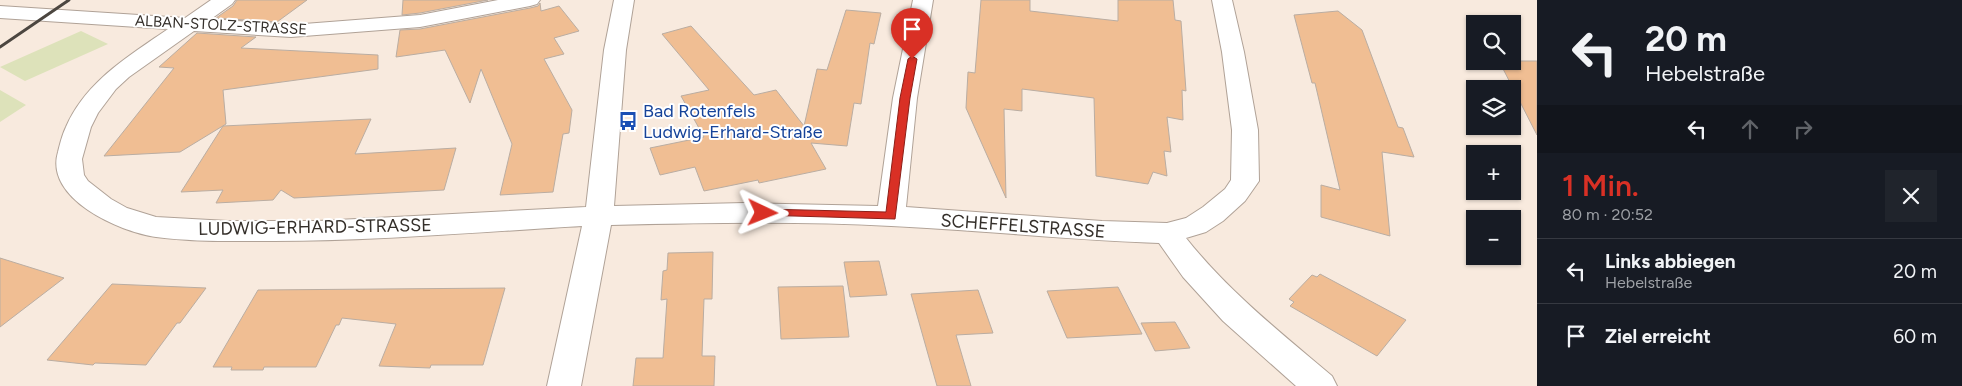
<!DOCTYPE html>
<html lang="de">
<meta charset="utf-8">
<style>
:root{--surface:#171b24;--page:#20242c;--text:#f1f3f6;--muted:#9ea1a6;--line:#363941;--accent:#d93025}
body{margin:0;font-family:Figtree,sans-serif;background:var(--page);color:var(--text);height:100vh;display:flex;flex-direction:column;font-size:19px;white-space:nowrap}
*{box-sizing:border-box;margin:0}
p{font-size:16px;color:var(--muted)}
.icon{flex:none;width:28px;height:28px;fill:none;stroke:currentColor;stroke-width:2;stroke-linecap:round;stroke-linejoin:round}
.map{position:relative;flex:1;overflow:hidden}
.sheet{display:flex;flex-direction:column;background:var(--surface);width:425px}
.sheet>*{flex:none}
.banner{background:#171b24;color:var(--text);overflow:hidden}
.buttons{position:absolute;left:1466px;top:15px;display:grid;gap:10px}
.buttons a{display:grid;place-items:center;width:55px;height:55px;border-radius:0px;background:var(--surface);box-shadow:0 1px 4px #0004;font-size:25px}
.pin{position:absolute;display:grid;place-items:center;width:42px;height:42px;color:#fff;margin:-51px -21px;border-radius:50% 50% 50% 0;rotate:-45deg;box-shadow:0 0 5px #0007}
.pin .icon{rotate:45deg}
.me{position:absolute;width:55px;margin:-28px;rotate:92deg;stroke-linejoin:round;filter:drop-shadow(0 0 4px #0008)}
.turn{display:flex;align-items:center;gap:18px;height:105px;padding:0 25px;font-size:22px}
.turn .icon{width:65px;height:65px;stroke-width:2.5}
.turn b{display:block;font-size:35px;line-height:42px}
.lanes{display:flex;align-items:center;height:48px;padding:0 25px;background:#0003;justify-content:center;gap:25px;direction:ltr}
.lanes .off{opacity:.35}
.round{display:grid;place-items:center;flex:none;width:52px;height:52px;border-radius:0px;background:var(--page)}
.summary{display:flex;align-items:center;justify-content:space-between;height:85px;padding:0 25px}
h1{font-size:30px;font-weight:600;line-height:38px;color:var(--accent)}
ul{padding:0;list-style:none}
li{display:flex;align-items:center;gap:15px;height:65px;padding:0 25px;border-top:1px solid var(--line)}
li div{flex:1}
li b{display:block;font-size:19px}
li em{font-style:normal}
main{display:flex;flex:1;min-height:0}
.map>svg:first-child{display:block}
.green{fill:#dde2ba}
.building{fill:#f0be93;stroke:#baada2}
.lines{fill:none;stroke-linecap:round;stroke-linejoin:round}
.street-casing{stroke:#b0a297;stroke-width:2}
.street{fill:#fff;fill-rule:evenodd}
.rail{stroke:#4c4640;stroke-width:3}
.route{fill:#d93025;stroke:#8d1f18}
.labels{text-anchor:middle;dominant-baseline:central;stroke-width:4;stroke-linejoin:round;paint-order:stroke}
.far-street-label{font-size:15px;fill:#342f2a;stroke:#fff}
.transit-label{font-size:18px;fill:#164399;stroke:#fff;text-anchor:start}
.street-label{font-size:18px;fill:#342f2a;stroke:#fff}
</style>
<main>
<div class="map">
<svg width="1537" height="386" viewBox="0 0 1537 386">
<rect width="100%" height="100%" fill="#f8eade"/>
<!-- green -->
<g class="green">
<polygon points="81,31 108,44 25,81 0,67"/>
<polygon points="0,90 26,105 0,122"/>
</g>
<!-- building -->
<g class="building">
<polygon points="237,0 307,0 277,22 216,18 233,6"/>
<polygon points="403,0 488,0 420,13 402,15"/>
<polygon points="981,0 1030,0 1030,11 1118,21 1118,0 1173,0 1175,20 1181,21 1186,91 1182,90 1183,120 1167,117 1171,152 1164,151 1167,176 1153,172 1148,184 1096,176 1094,98 1022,89 1022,111 1004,109 1006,198 966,108 968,72 975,73"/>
<polygon points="540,3 541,11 559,6 579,31 554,38 564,54 544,59 572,110 569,133 563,134 553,192 500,195 512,144 481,69 470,103 445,50 396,57 400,30 420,29 530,8 538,6"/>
<polygon points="846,10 881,13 874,44 870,43 861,104 854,103 847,146 811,143 826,169 759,183 758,180 704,191 695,167 660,175 650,148 704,137 681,96 709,90 662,34 691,26 754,95 776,90 804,126 817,69 827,70"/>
<polygon points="1338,11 1362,30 1398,127 1403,128 1414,157 1382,152 1390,236 1321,217 1321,185 1340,190 1315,83 1312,83 1294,15"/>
<polygon points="197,33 256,37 241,48 378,55 378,69 223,90 226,124 180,152 104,156 174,68 159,67"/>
<polygon points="1499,61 1537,61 1537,135"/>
<polygon points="371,119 355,154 456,148 444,190 294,198 281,190 273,200 216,203 223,190 181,192 223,126"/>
<polygon points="713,252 712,299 704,299 702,356 715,356 714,386 633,386 636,358 663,358 667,299 661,300 663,271 667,270 668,253"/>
<polygon points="0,258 64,278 0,327"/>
<polygon points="879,261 887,295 850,297 844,262"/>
<polygon points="1320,274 1406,320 1377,356 1290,306 1294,302 1289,299 1312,275 1317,277"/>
<polygon points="112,284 206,288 180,323 177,323 146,365 95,363 93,365 47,360"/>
<polygon points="843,286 849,337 781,339 778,287"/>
<polygon points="1118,287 1142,334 1067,338 1047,291"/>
<polygon points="505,288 483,365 431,365 430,368 379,366 396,324 342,318 339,325 336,325 316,367 264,367 263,370 231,370 232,367 213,367 258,290"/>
<polygon points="978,290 993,333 956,335 971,386 937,386 911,294"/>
<polygon points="1175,322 1190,348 1155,351 1141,323"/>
</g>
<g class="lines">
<!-- street casing -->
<g class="street-casing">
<path id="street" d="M211,0H235L232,4L211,19L291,25L420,15L498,0H540L537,4L530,6L420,27L291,37L194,31L129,77L116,89L98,113L91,127L82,159L84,175L88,181L111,199L127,208L156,217L228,221H318L586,207L604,50L614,0H634L626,50L614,206L745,203L878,206L893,98L913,0H933L917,98L906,207L1102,221L1167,223L1186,218L1203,207L1225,189L1231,180L1232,130L1222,52L1212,0H1232L1244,52L1258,130L1259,181L1245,201L1223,221L1206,232L1186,238C1229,292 1280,332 1332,376L1337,386H1296L1223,321L1183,277L1159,243C1069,240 980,230 891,226C798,221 705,223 611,225L581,386H547L582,226C479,232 376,241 273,241C234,241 194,242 156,237C120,232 44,199 58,152C60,144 62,135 66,127C86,81 129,56 168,29L0,18V6L185,18Z"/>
</g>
<!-- street -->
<use href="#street" class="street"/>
<!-- rail -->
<polyline class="rail" points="0,47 69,0"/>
</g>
<!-- route -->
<polygon class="route" points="912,56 917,59 910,98 895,219 759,215 757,213 763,209 886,212 900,98 908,59"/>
<!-- icons -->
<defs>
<g id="bus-bare" transform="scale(1.5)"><path d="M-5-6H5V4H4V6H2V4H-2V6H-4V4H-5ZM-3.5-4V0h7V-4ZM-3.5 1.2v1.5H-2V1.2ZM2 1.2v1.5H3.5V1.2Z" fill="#1a4fb4" stroke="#fff" stroke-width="2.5" paint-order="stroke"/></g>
</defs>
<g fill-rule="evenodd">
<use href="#bus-bare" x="628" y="121"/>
</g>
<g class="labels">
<!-- far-street labels -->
<g class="far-street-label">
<text transform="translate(221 25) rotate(3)">ALBAN-STOLZ-STRASSE</text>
</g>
<!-- transit labels -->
<g class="transit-label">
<text x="643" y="111">Bad Rotenfels<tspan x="643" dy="21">Ludwig-Erhard-Straße</tspan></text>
</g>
<!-- street labels -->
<g class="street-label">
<text transform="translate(1023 226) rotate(4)">SCHEFFELSTRASSE</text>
<text transform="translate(315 227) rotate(-1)">LUDWIG-ERHARD-STRASSE</text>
</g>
</g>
</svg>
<div class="buttons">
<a><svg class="icon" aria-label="search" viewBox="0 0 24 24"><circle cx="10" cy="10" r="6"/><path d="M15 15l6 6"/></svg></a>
<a><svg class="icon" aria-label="layers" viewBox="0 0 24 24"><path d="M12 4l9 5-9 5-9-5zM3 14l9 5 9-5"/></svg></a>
<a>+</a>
<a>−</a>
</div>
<div class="pin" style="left:912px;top:59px;background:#d93025"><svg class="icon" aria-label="arrive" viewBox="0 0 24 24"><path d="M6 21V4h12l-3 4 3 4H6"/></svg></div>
<svg class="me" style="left:763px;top:213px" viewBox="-20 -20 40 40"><path d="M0-17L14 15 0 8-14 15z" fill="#d93025" stroke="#fff" stroke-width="4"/></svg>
</div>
<section class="sheet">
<div class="banner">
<div class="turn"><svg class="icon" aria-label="left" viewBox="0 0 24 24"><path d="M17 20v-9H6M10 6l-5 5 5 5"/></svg><div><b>20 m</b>Hebelstraße</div></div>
<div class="lanes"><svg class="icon" aria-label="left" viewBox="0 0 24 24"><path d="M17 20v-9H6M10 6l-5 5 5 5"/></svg><svg class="icon off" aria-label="ahead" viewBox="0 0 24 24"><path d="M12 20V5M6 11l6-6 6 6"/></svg><svg class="icon off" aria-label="right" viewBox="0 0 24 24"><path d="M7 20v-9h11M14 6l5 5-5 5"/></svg></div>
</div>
<div class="summary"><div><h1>1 Min.</h1><p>80 m · 20:52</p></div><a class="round"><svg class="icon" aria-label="close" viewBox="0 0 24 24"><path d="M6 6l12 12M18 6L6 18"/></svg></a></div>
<ul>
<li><svg class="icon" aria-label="left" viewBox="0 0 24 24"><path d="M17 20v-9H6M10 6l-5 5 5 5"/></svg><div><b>Links abbiegen</b><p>Hebelstraße</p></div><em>20 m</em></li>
<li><svg class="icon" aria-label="arrive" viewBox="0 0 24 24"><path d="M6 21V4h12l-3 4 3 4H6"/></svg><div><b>Ziel erreicht</b></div><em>60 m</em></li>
</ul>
</section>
</main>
